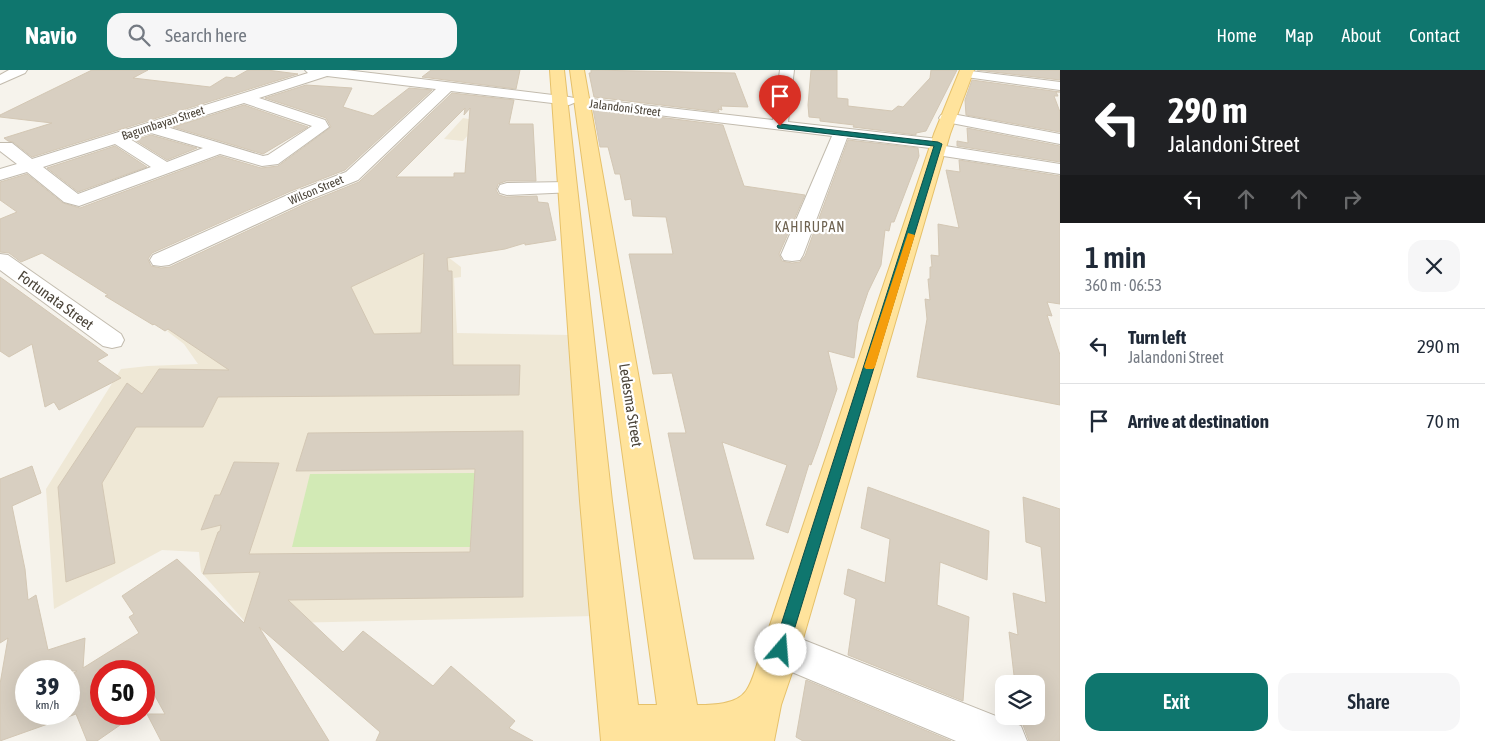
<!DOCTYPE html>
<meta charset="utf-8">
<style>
:root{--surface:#fff;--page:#f6f6f7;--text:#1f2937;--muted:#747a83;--line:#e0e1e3;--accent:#0f766e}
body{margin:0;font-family:"Asap Condensed",sans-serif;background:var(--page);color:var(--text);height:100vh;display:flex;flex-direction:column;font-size:19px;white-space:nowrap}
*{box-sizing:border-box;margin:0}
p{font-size:16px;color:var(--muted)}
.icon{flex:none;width:28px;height:28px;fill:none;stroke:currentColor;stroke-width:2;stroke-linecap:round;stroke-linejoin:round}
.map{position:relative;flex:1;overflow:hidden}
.details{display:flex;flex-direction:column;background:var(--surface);width:425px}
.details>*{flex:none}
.guide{background:#202124;color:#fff;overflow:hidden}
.controls{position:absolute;left:995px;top:605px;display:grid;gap:10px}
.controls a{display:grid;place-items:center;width:50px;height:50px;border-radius:10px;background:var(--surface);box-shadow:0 5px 20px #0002;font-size:25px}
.speed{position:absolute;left:15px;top:590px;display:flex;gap:10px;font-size:25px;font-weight:700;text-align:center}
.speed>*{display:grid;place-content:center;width:65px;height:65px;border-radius:50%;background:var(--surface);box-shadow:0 5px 20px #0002;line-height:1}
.speed small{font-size:12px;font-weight:400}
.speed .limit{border:8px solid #d22;background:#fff;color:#111}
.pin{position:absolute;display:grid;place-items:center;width:42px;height:42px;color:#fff;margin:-51px -21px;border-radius:50% 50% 50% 0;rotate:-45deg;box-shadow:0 0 5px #0007}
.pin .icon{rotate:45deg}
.me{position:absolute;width:55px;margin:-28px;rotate:18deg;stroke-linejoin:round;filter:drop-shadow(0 0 4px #0008)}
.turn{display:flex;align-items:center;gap:18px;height:105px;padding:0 25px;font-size:22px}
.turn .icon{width:65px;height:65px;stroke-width:2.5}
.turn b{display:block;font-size:35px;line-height:42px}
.lanes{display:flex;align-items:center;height:48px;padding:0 25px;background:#0003;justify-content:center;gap:25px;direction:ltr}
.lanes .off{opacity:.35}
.round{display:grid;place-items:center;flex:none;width:52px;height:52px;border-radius:15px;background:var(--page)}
.summary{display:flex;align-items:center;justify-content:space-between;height:85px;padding:0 25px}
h1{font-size:30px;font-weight:600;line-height:38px}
.button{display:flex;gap:10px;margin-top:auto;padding:10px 25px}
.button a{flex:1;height:58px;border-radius:15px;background:var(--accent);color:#fff;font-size:20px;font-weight:600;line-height:58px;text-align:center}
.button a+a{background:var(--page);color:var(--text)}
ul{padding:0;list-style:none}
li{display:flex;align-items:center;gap:15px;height:75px;padding:0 25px;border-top:1px solid var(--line)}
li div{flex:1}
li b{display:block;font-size:19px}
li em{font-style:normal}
header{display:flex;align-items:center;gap:30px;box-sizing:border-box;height:70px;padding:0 25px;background:var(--accent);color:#fff}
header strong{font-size:24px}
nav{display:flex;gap:28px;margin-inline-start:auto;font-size:18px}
.search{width:350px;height:45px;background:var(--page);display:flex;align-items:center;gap:12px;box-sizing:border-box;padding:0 18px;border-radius:15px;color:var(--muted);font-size:19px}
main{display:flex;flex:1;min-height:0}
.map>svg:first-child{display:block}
.education{fill:#efe8d6}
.green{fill:#d2eab5}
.building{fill:#d8cfc1;stroke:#d3c7b4;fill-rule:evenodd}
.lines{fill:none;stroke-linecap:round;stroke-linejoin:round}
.minor-casing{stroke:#c2bbae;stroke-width:2}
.major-casing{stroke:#e6c16a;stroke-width:2}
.minor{fill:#fff;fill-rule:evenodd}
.major{fill:#ffe39c;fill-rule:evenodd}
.route{fill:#0f766e;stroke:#0a4d48}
.slow{fill:#f59e0b}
.labels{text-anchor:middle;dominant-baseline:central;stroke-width:4.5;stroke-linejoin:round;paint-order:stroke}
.far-street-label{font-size:12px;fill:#4b4439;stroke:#fff}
.far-neighbourhood-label{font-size:14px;letter-spacing:1px;fill:#6e6250;stroke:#fff}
.street-label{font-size:15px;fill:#4b4439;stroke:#fff}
</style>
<header>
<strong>Navio</strong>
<div class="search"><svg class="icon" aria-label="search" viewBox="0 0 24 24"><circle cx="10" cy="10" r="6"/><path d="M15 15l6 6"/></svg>Search here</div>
<nav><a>Home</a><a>Map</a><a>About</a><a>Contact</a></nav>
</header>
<main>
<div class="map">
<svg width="1060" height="671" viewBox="0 0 1060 671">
<rect width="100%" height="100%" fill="#f6f3ec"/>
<!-- education -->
<g class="education">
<polygon points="463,48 480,51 463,71 444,69"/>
<polygon points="363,122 461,197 461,207 454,208 457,263 572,265 594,546 247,554 201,502 199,482 162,480 54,539 46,419 121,299 148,296 198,294 184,274 167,261 354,156"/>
</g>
<!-- green -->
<polygon class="green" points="475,403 470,477 292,477 310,404"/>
<!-- building -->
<g class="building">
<polygon points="92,0 148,0 133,8 210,17 226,7 234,8 248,0 267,0 298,4 32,87 13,72 8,71 4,68 52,53 0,47 0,45"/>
<polygon points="431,0 520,0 516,19 422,7"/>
<polygon points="591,0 735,3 748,37 721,36 722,40 718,39 719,42 594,27 589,3 591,3"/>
<polygon points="811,0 837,0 837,28 848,29 848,36 892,41 898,36 903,37 930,8 931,0 957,0 926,61 916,63 916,65 853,57 854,55 820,51 820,48 809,47 808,35"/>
<polygon points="977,0 1060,0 1060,10"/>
<polygon points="972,10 1060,22 1056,22 1058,26 1054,26 1060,42 1060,62 966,45 965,30"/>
<path d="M306,15L352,18L343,37L373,46L409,18L432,20L345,100L291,121L152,183L148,189L151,196L161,198L170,197L307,133L359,112L452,23L514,30L509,54H533L536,111H506L498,114L496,120L499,125L506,127L537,126L538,132L548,133L556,170L525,175V173L505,179L447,188L448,201H452L453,295H520L519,325L218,327L203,357H136L102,413L115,493L66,512L58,417L127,313L142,324L159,299L229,300L168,259L165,261L154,254L153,255L105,226L108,225L42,183L21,192L9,183L0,182V149L17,142L0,130V112L27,104L63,133L80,138L220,86L261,98L278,96L331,57L326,48L265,28ZM465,38L464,45L470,38L465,103H454V107H396ZM424,183L421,263L374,264L351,217Z"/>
<polygon points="244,35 308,57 263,84 173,57"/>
<polygon points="593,39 723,55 744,116 805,125 779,184 782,191 792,193 800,192 805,186 848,70 918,78 919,86 894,152 891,152 889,161 885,160 881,195 868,222 858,252 854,288 828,281 837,319 818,376 811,395 809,394 788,463 766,455 787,395 722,372 754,489 694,489 668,363 686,363 672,303 653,304 629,184 673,184 666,147 633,146 631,129 625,130 620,104 615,104 608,77 600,77"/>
<polygon points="967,58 1060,76 1060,92 957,76 957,71 968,73"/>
<polygon points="151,65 197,78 167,90 135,70"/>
<polygon points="115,76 147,97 78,122 47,98"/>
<polygon points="959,90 1060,106 1060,234 1047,232 1052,246 1047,245 1060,285 1060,335 917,307 927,249 925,229 930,230 928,209 930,209 930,197 932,197 931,185 939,186 938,154 959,158 946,100 960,102"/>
<polygon points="0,207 108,285 97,291 121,308 59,340 54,332 45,337 32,274 9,287 0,281"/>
<path d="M523,361V527L288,530L343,582L363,561L433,616L451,596L515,651L509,658L533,671H376L380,662L259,557L329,671H161L147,644H165L144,606V601H101V644H136L97,671H87L76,644L0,671V614L8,568L0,573V409L32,396L41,423L12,436L25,499L28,530L36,525L48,580L85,568L83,598L139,563L129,547L134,544L122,526L177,489L244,553L260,502L203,504L218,462L220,461L221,455L201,460L215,425H220L234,392L279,393L249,484L470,482L475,399L296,401L308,363ZM26,601H77L69,606V644H26Z"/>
<polygon points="868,417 989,461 987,510 940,492 937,535 969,547 963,631 848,585 856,529 844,524 848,499 885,513 890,469 861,458"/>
<polygon points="1023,427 1060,439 1060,671 1029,671 1023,655 1019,653 1019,646 1036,646 1036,614 1015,614 1009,562 1018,565 1013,523 1046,533 1041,477 1026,472"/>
<polygon points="806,610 951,671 803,671 796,667"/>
</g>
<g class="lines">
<!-- minor casing -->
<g class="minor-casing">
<g id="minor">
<polygon points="9,0 27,0 25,3 0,14 0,5"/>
<path d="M305,0H346L569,27L574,28L576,31L583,28L773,50L780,0H794L788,52L938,69L944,70L946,74L945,76L1060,94V104L937,85L931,84L929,80L930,78L847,68L803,185L800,190L792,191L784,190L781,185L832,66L583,36L578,35L576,32L569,35L451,21L358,110L306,131L169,195L161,196L153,195L150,190L153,185L292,123L346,102L436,19L327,6L259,28L325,50L329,57L278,94L262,96L220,84L79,136L64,132L27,102L0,110V99L17,94L0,81V73H12L32,89L308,3ZM244,33L312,56L268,85L263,86L167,57ZM151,63L203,78L167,92L130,69ZM115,74L151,97L78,124L43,97Z"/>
<polygon points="962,0 1060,12 1060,20 966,7 959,3"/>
<polygon points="947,43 1060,64 1060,74 941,51 939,48 941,45"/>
<polygon points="567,112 574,114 576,118 574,122 507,125 500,123 498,119 500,115 507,113"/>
<polygon points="0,184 8,185 121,264 124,270 121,276 112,278 103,276 0,200"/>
<polygon points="781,561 1021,656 1027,671 956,671 768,592 762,579 768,566"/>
</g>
</g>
<!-- major casing -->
<g class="major-casing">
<path id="major" d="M550,0H564L612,431L638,635H657L570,0H584L697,635C712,635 736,635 746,621C753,612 758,590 762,579L934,64L960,0H974L950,64L800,579L781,635L774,671H601L580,431Z"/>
</g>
<!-- minor -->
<use href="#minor" class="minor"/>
<!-- major -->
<use href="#major" class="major"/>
</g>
<!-- route -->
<polygon class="route" points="780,54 938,72 942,74 788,580 786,585 781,587 775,585 773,580 934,76 778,58 777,56"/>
<!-- slow -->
<polygon class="slow" points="908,163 915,165 875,297 873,299 866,299 864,297"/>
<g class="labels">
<!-- far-street labels -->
<g class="far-street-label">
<text transform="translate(625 38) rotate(7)">Jalandoni Street</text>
<text transform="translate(163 53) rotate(-18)">Bagumbayan Street</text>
<text transform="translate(316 120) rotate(-23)">Wilson Street</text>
</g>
<!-- far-neighbourhood labels -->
<g class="far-neighbourhood-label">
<text x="810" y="157">KAHIRUPAN</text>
</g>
<!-- street labels -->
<g class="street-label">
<text transform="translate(56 230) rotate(36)">Fortunata Street</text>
<text transform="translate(631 335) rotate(81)">Ledesma Street</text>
</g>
</g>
</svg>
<div class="controls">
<a><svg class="icon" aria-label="layers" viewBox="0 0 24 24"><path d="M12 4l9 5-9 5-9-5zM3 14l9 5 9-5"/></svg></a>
</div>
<div class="speed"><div>39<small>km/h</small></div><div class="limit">50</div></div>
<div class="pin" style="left:780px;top:56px;background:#d93025"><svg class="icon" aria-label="arrive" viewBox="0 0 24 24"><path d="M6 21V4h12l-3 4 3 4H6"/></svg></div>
<svg class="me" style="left:781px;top:580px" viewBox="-20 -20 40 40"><circle r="19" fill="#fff"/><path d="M0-13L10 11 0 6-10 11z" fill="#0f766e"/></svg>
</div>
<section class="details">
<div class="guide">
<div class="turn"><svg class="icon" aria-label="left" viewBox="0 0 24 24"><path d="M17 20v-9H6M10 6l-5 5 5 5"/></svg><div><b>290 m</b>Jalandoni Street</div></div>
<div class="lanes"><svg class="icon" aria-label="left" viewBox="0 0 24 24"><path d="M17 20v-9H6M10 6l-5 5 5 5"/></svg><svg class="icon off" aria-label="ahead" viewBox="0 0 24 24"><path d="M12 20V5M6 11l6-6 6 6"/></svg><svg class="icon off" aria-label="ahead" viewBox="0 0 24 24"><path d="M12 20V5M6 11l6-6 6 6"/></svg><svg class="icon off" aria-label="right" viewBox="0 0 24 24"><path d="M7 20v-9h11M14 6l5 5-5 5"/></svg></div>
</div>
<div class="summary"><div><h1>1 min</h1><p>360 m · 06:53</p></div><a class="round"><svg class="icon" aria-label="close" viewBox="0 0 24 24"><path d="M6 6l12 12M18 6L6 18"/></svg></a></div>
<ul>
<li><svg class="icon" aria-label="left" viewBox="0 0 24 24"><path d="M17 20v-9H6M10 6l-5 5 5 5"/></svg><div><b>Turn left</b><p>Jalandoni Street</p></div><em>290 m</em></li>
<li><svg class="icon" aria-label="arrive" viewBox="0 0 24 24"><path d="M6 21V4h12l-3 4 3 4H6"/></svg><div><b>Arrive at destination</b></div><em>70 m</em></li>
</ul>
<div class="button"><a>Exit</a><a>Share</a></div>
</section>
</main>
